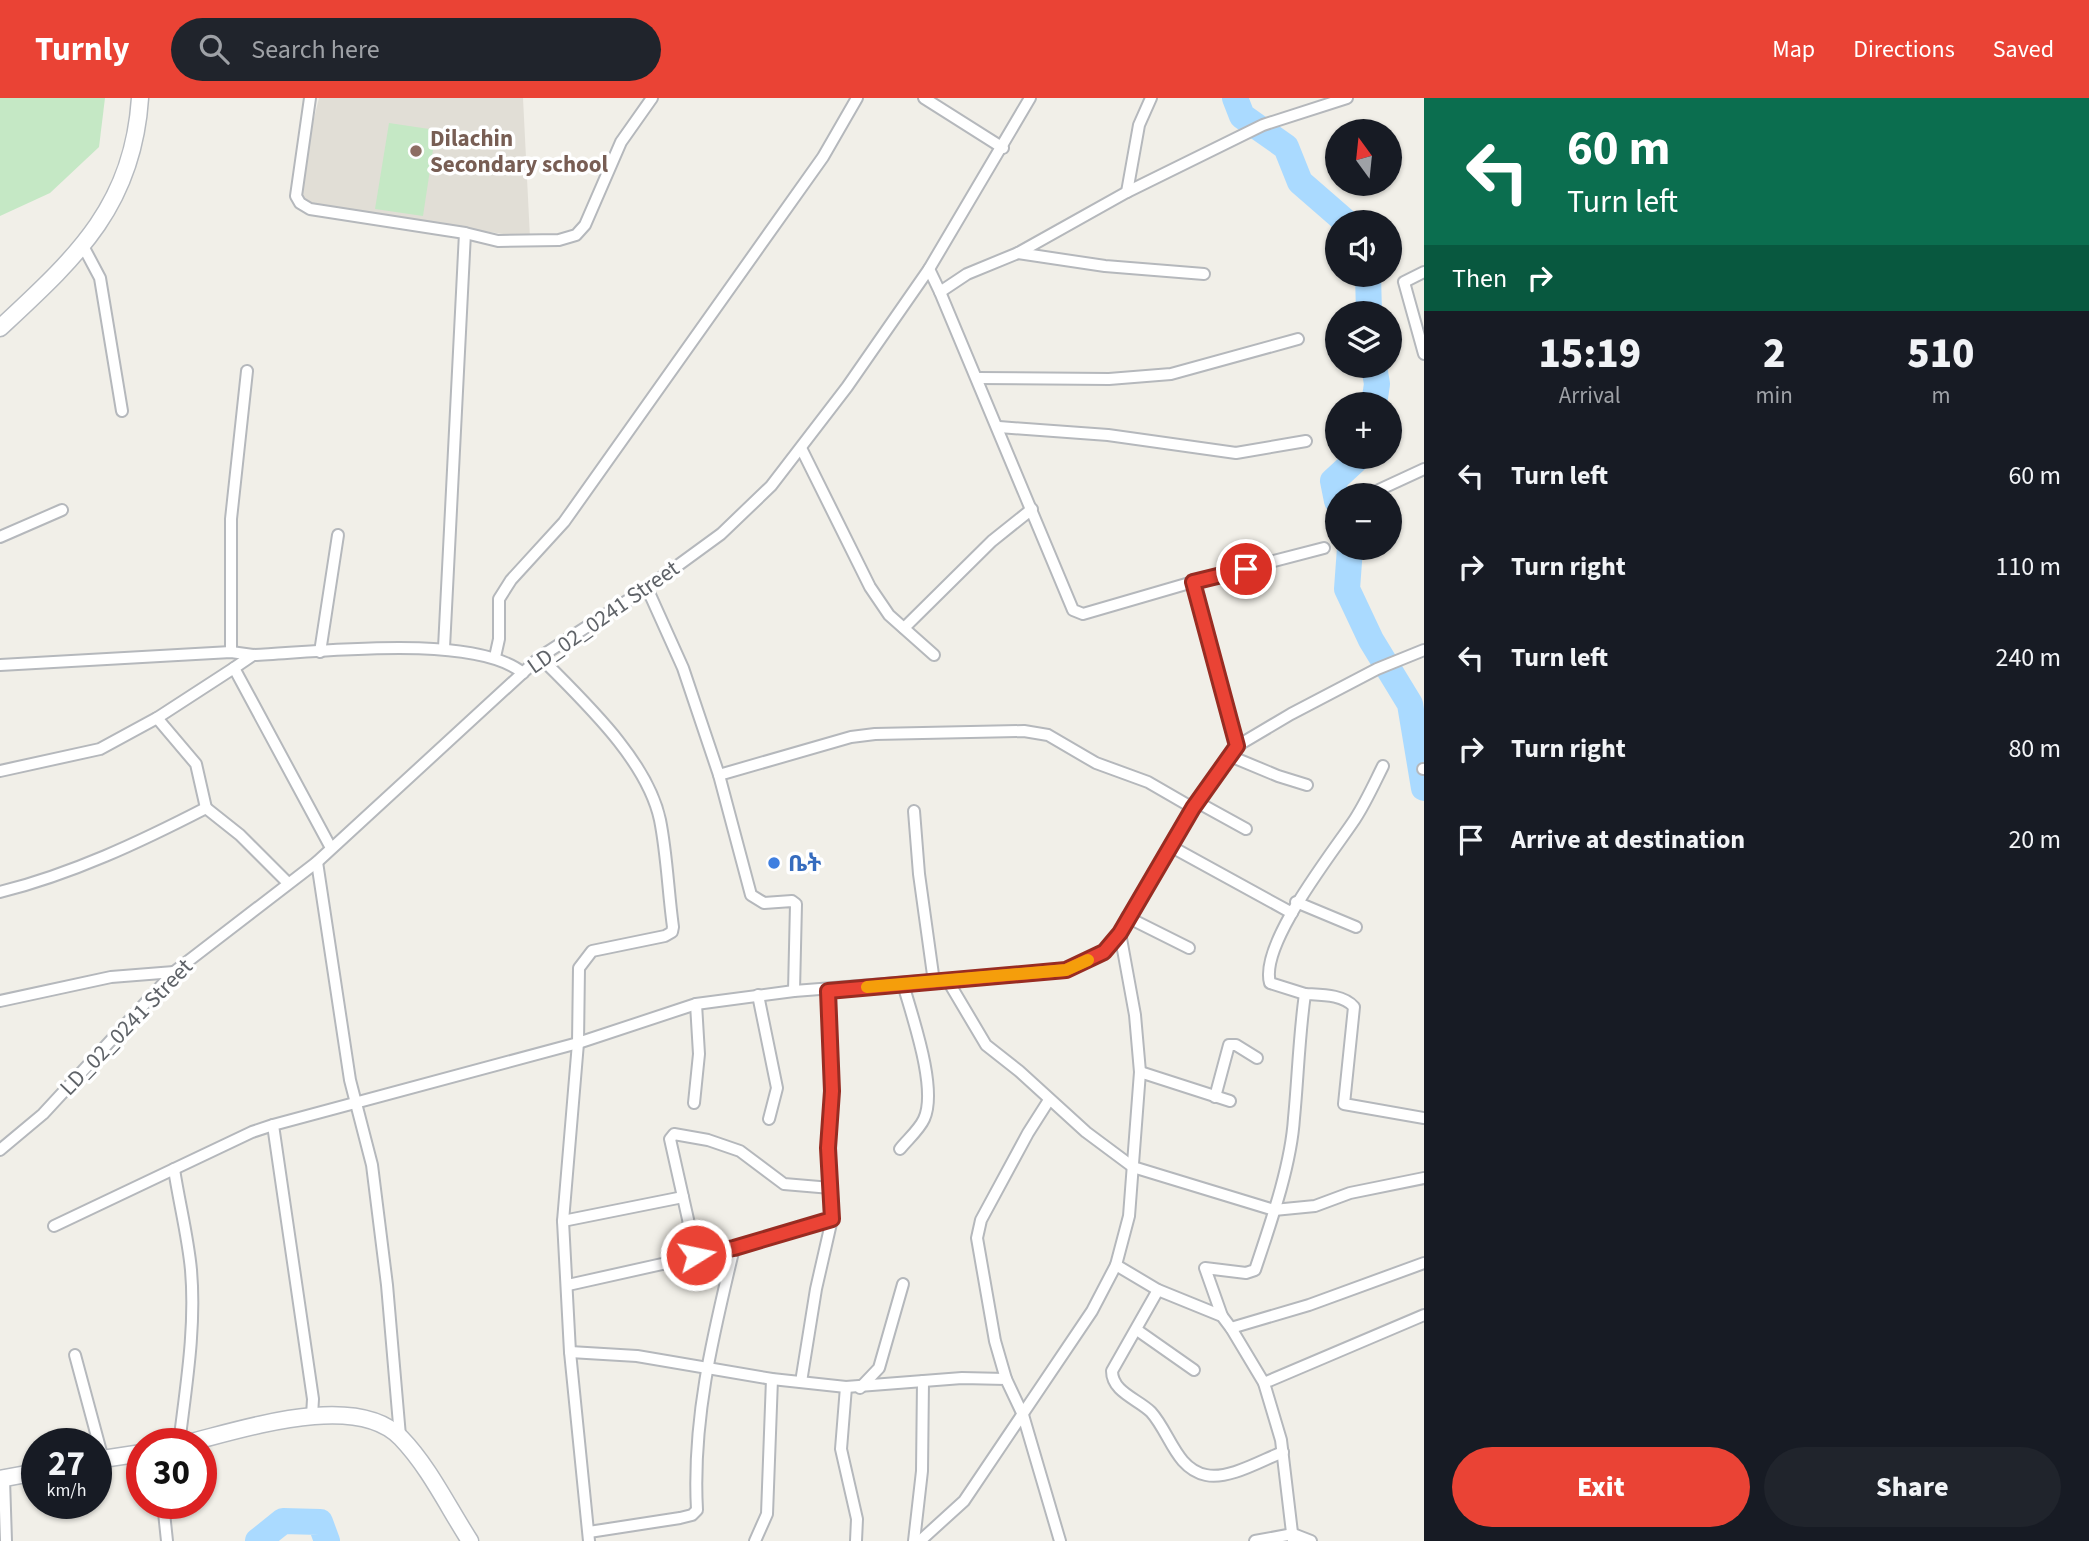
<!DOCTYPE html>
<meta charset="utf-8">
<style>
:root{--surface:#171b24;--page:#20242c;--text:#f1f3f6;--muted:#9ea1a6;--accent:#ea4335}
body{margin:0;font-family:"Source Sans 3","Noto Sans Ethiopic",sans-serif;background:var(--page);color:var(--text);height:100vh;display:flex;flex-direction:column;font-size:26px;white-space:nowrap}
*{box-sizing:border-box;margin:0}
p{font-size:23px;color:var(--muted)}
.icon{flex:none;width:38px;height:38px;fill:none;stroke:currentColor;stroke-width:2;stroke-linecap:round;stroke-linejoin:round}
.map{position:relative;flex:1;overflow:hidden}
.details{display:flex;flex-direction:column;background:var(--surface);width:665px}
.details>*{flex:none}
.guide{background:#0b6e4f;color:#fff;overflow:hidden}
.needle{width:46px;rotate:345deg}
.controls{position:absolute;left:1325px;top:21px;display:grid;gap:14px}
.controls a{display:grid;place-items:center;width:77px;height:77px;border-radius:50%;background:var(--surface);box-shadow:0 2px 5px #0004;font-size:35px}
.speed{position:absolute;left:21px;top:1330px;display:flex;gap:14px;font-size:35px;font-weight:700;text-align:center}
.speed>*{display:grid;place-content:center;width:91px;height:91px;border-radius:50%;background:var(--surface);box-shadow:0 2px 5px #0004;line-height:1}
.speed small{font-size:18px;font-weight:400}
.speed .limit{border:10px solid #d22;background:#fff;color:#111}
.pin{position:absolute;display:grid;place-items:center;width:60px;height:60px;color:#fff;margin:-30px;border:4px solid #fff;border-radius:50%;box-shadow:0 2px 7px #0007}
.me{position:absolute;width:77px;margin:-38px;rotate:80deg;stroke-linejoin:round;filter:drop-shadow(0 0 5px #0008)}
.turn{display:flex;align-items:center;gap:24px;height:147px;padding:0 28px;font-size:32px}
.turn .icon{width:91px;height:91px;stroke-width:2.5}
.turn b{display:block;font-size:49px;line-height:60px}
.then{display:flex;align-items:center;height:66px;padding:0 28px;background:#0003;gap:14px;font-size:26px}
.eta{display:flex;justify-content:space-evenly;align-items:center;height:119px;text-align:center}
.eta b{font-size:42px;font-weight:800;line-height:49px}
.primary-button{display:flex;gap:14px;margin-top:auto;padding:14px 28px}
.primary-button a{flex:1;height:80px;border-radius:42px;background:var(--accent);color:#fff;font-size:28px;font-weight:800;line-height:80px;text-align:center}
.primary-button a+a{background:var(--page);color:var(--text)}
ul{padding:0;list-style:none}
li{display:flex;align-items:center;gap:21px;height:91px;padding:0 28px}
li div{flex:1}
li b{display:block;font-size:26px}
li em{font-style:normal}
header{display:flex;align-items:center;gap:42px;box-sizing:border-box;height:98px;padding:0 35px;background:var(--accent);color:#fff}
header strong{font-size:33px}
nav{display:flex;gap:38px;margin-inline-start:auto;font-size:24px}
.search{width:490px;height:63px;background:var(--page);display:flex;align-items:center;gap:18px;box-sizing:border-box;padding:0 24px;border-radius:38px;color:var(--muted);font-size:26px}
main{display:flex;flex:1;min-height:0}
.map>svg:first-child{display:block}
.education{fill:#e1ded6}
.green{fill:#c5e8c5}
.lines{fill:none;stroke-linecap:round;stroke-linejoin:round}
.river{stroke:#aadaff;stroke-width:26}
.minor-casing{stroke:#b5b8bc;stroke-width:14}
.secondary-casing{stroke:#b6babf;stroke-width:19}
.minor{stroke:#fff;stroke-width:10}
.secondary{stroke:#fff;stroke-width:16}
.route-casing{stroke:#982c22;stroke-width:18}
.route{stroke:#ea4335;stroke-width:12}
.slow{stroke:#f59e0b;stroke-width:12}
.education-dot{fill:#8d6e63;stroke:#fff;stroke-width:2.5}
.shop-dot{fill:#3f7fe0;stroke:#fff;stroke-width:2.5}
.labels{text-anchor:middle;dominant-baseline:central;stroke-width:7;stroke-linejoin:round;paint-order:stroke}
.education-label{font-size:23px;font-weight:bold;fill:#785e54;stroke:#fff;text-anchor:start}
.street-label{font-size:23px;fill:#5f6368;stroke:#fff}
.shop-label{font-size:23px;font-weight:bold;fill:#366cbe;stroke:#fff;text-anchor:start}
</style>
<header>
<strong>Turnly</strong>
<div class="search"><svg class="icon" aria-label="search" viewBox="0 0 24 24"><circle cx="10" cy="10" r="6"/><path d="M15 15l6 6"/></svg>Search here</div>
<nav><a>Map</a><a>Directions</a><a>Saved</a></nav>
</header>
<main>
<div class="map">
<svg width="1424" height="1443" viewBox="0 0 1424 1443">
<rect width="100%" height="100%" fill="#f1efe8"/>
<!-- education -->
<polygon class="education" points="319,0 523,0 530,140 293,105"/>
<!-- green -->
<g class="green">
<polygon points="0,0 105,0 99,49 50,95 0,118"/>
<polygon points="389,25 436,32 423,118 375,111"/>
</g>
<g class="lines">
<!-- river -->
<g class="river">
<polyline points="1235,0 1242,18 1286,49 1300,84 1346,124"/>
<polyline points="1368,177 1369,215"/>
<polyline points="1374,306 1377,286 1374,268"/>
<polyline points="1337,403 1333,383 1359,359"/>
<polyline points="1350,450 1347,491 1371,542 1410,606 1424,690"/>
<polyline points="258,1443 283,1423 320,1424 327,1443"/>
</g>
<!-- minor casing -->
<g class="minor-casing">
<g id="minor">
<polyline points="310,0 296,98 300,105 310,111 465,135 498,143 559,142 576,137 585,127 621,44 652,0"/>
<polyline points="924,0 1003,50"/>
<polyline points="1127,94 1139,27 1151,0"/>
<polyline points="83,148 100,180 122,313"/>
<polyline points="1018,155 1105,168 1204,176"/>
<polyline points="929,171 940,194 967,176 1018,155 1127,94 1263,27 1347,0"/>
<polyline points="1424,174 1404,184 1424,256"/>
<polyline points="940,194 1073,512 1083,516 1193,484 1237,648"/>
<polyline points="977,280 1109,281 1171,276 1298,241"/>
<polyline points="999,329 1108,337 1236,355 1306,343"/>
<polyline points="801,350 870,489 889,517 934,557"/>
<polyline points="1370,396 1424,371"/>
<polyline points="0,439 62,412"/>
<polyline points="1193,484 1324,450"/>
<polyline points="647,490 683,570 719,677 851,639 875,636 1024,633 1048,637 1096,665 1148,684 1193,710"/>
<polyline points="904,530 992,443 1032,411"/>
<polyline points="444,550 465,135"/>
<polyline points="231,554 231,421 247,273"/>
<polyline points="320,554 338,437"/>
<polyline points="253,557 234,570 331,750"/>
<polyline points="495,559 499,541 499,501 511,482 564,424 823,59 857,0"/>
<path d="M540,559C582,602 647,661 660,722C667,757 668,793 673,829L672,834L665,838L592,853L579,870L578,945L563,1123L570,1254L589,1443"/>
<path d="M0,567L231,554L253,557C318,554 474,535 523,575"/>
<polyline points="157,620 196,666 206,710"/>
<polyline points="1230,658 1278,678 1307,687"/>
<polyline points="1423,671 1424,671"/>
<polyline points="0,673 100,651 157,620 234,570"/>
<polyline points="719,677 751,797 764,805 792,803 796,806 794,893"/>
<polyline points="1197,704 1246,731"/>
<polyline points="914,713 919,776 934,884"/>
<polyline points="1170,748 1292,815"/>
<polyline points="317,764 350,982 372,1067 387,1187 400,1338"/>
<path d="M0,794C72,776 140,744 206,710L240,737L287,784"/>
<polyline points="1296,804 1356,829"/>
<polyline points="1127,819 1189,850"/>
<polyline points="1120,835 1135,917 1140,974"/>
<polyline points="948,883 986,947 1019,973 1086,1034 1133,1069 1274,1112 1315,1108 1350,1095 1424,1080"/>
<path d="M1305,896C1320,897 1343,896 1354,909L1344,1006L1424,1020"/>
<polyline points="758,897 777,990 769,1021"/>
<polyline points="0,903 111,879 174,874"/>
<polyline points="1215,999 1229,947 1236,947 1257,960"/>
<polyline points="694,1005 699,956 696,906"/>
<path d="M900,1051C907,1042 919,1032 924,1021C938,991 912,918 903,886"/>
<polyline points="0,1052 43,1016 174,874 317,764 540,559 647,490 721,436 771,388 847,289 929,171 1030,0"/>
<path d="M174,1071C179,1104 188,1139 191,1172C196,1230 186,1288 179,1346"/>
<polyline points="563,1123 683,1099"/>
<polyline points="54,1128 252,1034 273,1027"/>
<polyline points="696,1157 670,1041 674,1036 708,1042 740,1053 784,1086 831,1090"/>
<polyline points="1116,1167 1129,1118 1140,974 1230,1003"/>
<polyline points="568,1187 734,1150 832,1121"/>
<path d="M1158,1192L1112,1273C1112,1294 1138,1301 1151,1314C1170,1335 1176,1371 1206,1377C1229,1382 1262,1362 1283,1354"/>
<path d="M1222,1218L1205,1170L1246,1175L1255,1172C1270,1127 1291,1068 1294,1020C1298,979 1299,938 1305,896L1270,885C1259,846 1334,753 1355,721C1366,704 1374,686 1383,668"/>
<polyline points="1231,1230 1309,1207 1424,1165"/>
<polyline points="1137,1232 1194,1272"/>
<polyline points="570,1254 637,1258 772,1281 846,1289 962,1280 1006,1281 1023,1317 1060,1443"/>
<polyline points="75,1257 103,1361"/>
<polyline points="1006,1281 995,1243 977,1140 981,1122 1028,1035 1049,1002"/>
<polyline points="801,1284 816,1191 832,1121 828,1050 832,993 828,893"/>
<polyline points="1264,1285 1424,1217"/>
<polyline points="846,1289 841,1351 857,1421 856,1443"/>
<polyline points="860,1290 879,1270 903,1186"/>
<polyline points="312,1318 313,1301 273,1027 578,945 696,906 794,893 1066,872 1104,854 1114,846 1193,710 1237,648 1291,616 1377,571 1424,552"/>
<polyline points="4,1381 6,1443"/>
<polyline points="163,1405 167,1443"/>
<path d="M589,1434L680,1420L692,1417L697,1412C692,1322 713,1237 734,1150"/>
<polyline points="755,1443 767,1416 772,1281"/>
<polyline points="914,1443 922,1373 923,1283"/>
<polyline points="920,1443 964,1403 1092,1213 1116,1167 1158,1192 1222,1218 1231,1230 1264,1285 1281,1342 1293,1443"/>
<polyline points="1255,1443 1293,1436 1311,1443"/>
</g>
</g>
<!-- secondary casing -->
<g class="secondary-casing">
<g id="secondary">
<path d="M0,230C75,160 133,109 140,0"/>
<path d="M183,1346C239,1333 355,1292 401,1340C429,1369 448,1409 470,1443"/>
<polyline points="96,1362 142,1355"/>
<polyline points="0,1381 37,1374"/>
</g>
</g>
<!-- minor -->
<use href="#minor" class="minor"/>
<!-- secondary -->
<use href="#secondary" class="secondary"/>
</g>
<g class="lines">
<!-- route casing -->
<g class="route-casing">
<polyline id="route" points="696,1157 734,1150 832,1121 828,1050 832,993 828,893 1066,872 1104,854 1120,835 1193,710 1237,648 1193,484 1246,471"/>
</g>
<!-- route -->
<use href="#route" class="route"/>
<!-- slow -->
<polyline class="slow" points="867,889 1066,872 1088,862"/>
</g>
<!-- markers -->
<circle class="education-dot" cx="416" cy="53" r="7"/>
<circle class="shop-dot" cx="774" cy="765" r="7"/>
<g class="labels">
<!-- education labels -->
<g class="education-label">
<text x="430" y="40">Dilachin<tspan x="430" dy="26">Secondary school</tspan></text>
</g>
<!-- street labels -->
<g class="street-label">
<text transform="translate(603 519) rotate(-35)">LD_02_0241 Street</text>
<text transform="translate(126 929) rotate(-46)">LD_02_0241 Street</text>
</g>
<!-- shop labels -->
<g class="shop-label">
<text x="788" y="765">ቤት</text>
</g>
</g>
</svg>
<div class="controls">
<a><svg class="needle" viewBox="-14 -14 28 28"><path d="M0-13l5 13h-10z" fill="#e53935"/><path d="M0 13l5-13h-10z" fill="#9ea1a6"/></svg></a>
<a><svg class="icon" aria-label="sound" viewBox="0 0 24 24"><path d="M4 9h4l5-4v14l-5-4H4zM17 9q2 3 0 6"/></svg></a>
<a><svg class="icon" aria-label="layers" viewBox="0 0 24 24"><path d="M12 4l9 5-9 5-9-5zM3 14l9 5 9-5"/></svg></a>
<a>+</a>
<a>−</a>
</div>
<div class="speed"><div>27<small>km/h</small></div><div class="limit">30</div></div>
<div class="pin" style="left:1246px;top:471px;background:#d93025"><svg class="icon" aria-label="arrive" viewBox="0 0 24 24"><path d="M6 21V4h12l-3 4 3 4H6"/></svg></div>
<svg class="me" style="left:696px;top:1157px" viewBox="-20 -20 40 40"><circle r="17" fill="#ea4335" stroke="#fff" stroke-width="3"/><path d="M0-11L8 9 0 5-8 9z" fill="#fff"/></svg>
</div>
<section class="details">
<div class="guide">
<div class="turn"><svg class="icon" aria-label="left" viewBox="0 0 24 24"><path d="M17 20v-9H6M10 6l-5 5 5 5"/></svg><div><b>60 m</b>Turn left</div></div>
<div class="then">Then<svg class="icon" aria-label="right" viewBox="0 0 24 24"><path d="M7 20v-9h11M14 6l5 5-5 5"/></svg></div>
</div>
<div class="eta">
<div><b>15:19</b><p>Arrival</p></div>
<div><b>2</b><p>min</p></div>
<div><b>510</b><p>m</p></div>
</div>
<ul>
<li><svg class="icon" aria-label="left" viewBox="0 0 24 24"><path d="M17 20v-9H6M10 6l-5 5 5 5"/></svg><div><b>Turn left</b></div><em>60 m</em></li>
<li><svg class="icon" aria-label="right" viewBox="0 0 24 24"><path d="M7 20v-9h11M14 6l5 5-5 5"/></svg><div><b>Turn right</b></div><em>110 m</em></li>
<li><svg class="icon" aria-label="left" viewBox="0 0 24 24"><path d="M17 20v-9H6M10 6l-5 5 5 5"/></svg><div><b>Turn left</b></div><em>240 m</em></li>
<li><svg class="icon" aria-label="right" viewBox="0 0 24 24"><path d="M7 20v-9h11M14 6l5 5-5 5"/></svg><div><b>Turn right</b></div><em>80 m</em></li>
<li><svg class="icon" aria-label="arrive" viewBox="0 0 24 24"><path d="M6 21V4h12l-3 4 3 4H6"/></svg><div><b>Arrive at destination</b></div><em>20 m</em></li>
</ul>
<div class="primary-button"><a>Exit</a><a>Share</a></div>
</section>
</main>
